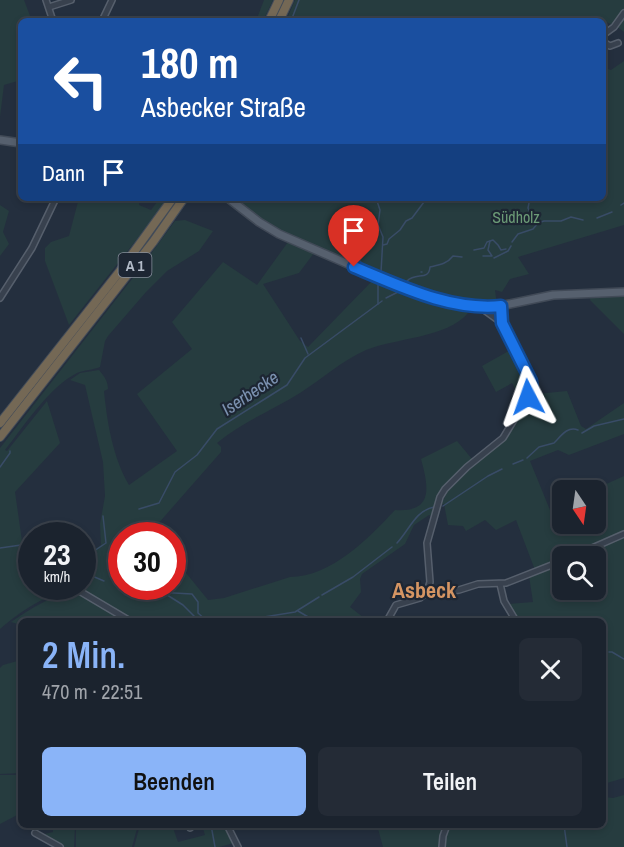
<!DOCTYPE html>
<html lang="de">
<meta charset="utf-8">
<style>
:root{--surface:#1b232e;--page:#242b36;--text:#f1f3f6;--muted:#a0a4aa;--line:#39404a;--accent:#8ab4f8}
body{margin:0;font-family:"Archivo Narrow",sans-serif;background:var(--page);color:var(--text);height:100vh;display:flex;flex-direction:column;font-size:22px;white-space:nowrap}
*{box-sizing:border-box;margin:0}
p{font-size:20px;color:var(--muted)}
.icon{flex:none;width:33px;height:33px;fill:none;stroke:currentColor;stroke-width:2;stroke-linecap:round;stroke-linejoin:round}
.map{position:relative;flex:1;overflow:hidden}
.panel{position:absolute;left:18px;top:618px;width:588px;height:210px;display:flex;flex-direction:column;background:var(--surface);border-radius:9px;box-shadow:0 3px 9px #0003,0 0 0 2px var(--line)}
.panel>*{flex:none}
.hud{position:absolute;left:18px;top:18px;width:588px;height:183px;border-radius:9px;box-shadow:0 3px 9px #0003,0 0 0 2px var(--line);background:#1a4fa0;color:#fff;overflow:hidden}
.needle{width:39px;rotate:167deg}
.fabs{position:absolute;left:552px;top:480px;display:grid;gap:12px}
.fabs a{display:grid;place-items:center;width:54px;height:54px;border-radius:9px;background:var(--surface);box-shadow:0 3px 9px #0003,0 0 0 2px var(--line);font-size:30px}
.speed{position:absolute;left:18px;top:522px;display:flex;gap:12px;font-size:30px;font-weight:700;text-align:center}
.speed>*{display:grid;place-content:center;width:78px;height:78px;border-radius:50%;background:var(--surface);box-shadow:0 3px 9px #0003,0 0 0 2px var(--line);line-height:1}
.speed small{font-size:15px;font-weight:400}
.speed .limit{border:9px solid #d22;background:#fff;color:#111}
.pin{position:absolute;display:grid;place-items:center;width:51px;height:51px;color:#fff;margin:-62px -26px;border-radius:50% 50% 50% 0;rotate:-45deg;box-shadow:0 0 6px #0007}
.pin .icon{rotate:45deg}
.me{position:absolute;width:66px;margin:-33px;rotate:356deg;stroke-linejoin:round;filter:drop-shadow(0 0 4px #0008)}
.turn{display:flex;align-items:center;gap:21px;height:126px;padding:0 24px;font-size:27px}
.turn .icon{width:78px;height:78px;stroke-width:2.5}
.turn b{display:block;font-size:42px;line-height:51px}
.then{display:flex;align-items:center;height:57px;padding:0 24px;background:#0003;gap:12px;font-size:22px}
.round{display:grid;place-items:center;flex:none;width:63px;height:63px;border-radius:9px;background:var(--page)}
.overview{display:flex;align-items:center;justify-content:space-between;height:102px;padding:0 24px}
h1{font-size:36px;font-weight:600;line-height:45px;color:var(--accent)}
.button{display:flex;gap:12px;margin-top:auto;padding:12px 24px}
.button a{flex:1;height:69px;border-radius:9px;background:var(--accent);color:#111;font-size:24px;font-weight:600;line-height:69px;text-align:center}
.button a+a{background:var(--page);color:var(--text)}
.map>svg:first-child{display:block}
.green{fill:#263c3f}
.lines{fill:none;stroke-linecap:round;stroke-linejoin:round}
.stream{stroke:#394c67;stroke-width:1.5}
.minor-casing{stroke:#565f6c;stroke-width:8}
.major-casing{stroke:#414a57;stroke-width:10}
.highway-casing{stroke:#434c59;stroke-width:10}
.minor{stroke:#38414e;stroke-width:5}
.major{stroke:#56606e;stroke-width:7}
.highway{stroke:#746855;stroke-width:8}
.route-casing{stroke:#114b97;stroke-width:15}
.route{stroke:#1a73e8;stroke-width:10}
.labels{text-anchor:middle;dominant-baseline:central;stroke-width:4.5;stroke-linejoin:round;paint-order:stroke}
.shield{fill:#1d2633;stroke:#878f9c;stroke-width:1.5}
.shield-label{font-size:15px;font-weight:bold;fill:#b4bcc9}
.park-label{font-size:16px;fill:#6b9a76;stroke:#1d2633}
.water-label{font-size:18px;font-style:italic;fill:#7c92b1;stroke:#1d2633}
.district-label{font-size:22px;font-weight:bold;fill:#d59563;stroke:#1d2633}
</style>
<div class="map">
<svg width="624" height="847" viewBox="0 0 624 847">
<rect width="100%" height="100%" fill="#242f3e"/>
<!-- green -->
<g class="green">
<polygon points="0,0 24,0 32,21 21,21 21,80 4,85 0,117"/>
<polygon points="264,0 273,0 263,21 256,21"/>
<polygon points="295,0 624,0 624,32 615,25 588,17 584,21 286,21"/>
<polygon points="624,61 624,225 518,257 529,274 510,279 502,292 495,290 497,305 458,303 376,274 290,236 266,223 232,198 603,198 603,67 611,70"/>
<polygon points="79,198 139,198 139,205 151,210 160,198 167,198 141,234 69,325 45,261 45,248 51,242 69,236"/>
<polygon points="0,205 9,211 3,232 9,244 0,256"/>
<path d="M185,220L213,231L199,251L167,271L146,292L108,336L105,341L100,367C93,370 84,370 77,373C49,387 24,426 5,450L7,451L47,401L60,443L15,492L22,541L31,545L32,586H82L83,552L95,549L101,545L100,524L105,496L103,462L85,385L70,380L80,373L99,370C104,376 108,381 108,389L104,391C107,422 113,458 129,485L177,451L137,394L192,349L172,322L223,262L257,285L288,242L314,253L299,273L263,284L300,341L308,347L374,279L468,313C447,338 395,338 366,350C341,361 322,379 300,393C271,411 244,421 217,443L221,447V452L157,525L162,535L122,536V586L146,587L149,597L169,594L167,587L172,586L173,554L178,563L208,600L224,598L290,577C331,577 369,538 395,510C435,513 428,485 421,459L457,441L472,459C450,479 443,487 432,516L429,515L414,525L405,544L362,574L360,579L361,592L350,607L368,621H131L77,588C48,593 22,610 0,629V448L139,270L175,221Z"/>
<polygon points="624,290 624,334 590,300 591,295"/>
<path d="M514,348C521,375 538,373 523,403L512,383L496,392L482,366Z"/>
<polygon points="535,389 537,394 567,391 581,426 586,429 624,403 624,434 569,455 558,450 530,461 550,510 562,505 562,524 596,524 596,490 593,490 624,476 624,532 582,552 562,556 562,559 535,570 516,520 496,530 485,520 466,531 463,526 448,525 444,504 441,505 450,486 509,432"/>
<polygon points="624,535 624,778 607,783 605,772 603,772 603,621 516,621 507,604 533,602 529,576 562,562 562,590 596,590 596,556 576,556"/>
<path d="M76,590L127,621H21V625L11,622C32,608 52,595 76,590Z"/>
<polygon points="21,660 21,773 0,774 0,668 3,665"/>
<polygon points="0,775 21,775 21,813 0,824"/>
<polygon points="624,795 624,847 383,847 377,825 603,825 603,797 613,798"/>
<polygon points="53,825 75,825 74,847 62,847 41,835 53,832"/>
<polygon points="76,825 138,825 132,847 76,847"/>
<polygon points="140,825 172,825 178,842 205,835 202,825 225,825 234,843 219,847 134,847"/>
</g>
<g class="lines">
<!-- stream -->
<g class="stream">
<polyline points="291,21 299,0"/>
<polyline points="530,198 528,208 535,224 538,223"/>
<polyline points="621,205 624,203"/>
<polyline points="597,218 612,212"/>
<polyline points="512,242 518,234 533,229 538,223 544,221 561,221 571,217 583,220"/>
<polyline points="383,245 387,244 389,239 400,230 406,221 412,218 427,198"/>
<polyline points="474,250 484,248 487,242 493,240 498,245 501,250 506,249"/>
<polyline points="483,256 492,256 488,250 490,241"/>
<polyline points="494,258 508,251 511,246"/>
<polyline points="360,261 364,266 381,272 383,237 378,225 380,210 376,198"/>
<polyline points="421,272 422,272"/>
<path d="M407,281C416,272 429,281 430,267C439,265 447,264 453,256L462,257"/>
<polyline points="386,298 398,292"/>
<polyline points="378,304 378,285"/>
<polyline points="301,338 308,354"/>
<polyline points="582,433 594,426 624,419"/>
<path d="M527,458L539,447L554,443C561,436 567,426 578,430"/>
<polyline points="513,464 523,460"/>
<polyline points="0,467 10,453 10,451"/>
<polyline points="443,506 488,476 502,469"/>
<polyline points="139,509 159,503 175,472 197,455 217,429 287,385 305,358 382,301"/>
<path d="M397,543C410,529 415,511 434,507"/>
<polyline points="0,548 21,545 32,547"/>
<polyline points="82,555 88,555 85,573 104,581"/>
<polyline points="88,555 106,543 103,516"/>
<polyline points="156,592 192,594 198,602 198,613 207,621"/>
<polyline points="164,593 183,605 196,618"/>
<polyline points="322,595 353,577 392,547"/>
<polyline points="298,611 315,621"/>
<polyline points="264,617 295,612 319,597"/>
<polyline points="200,620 203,621"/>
<polyline points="230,621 260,617"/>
<polyline points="609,652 612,652 624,659"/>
<polyline points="603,653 604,653"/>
<polyline points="211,825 215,847"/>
<polyline points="564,825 567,847"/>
</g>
<!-- minor casing -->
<g class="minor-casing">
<g id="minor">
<polyline points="46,0 53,21"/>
<polyline points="49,7 71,0"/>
<polyline points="102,21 112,0"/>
<polyline points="603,35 614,27 624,13"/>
<polyline points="603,42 610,46 618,43"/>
<polyline points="0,298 32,248 56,198"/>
<polyline points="574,556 624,534"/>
<polyline points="500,584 504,601 516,621"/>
<polyline points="63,592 76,589 130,621"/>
<polyline points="427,592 435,593 459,590 478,584 506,583 562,561"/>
<polyline points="387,621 396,605 420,598 427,592 430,582 427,543 440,497 445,489 467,467 503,438 532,390 525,366 502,323 480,307"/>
<polyline points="189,825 190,828"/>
<polyline points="227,825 238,847"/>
<polyline points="35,833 60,847"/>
<polyline points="442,847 443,836 447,825"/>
</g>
</g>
<!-- major casing -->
<g class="major-casing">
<g id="major">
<polyline points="0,140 21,143"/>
<polyline points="228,198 259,222 279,234 394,284 461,305 495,307 553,295 624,292"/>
</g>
</g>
<!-- highway casing -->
<g class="highway-casing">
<g id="highway">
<polyline points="269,21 279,0"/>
<polyline points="279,21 289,0"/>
<polyline points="0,423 120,271 173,198"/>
<polyline points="0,437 153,242 184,198"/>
</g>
</g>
<!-- minor -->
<use href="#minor" class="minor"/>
<!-- major -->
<use href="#major" class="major"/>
<!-- highway -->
<use href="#highway" class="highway"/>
</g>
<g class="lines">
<!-- route casing -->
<g class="route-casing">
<path id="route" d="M354,267C400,286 450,311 501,306L502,323L531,381L532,390L528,397"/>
</g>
<!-- route -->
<use href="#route" class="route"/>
</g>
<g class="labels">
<!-- shield labels -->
<rect class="shield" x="118.5" y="253" width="33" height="24" rx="4.5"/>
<g class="shield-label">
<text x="135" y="265">A 1</text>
</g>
<!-- park labels -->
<g class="park-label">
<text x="516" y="217">Südholz</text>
</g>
<!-- water labels -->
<g class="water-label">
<text transform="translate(250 393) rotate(-34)">Iserbecke</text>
</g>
<!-- district labels -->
<g class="district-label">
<text x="424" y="590">Asbeck</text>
</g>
</g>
</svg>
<div class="fabs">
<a><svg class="needle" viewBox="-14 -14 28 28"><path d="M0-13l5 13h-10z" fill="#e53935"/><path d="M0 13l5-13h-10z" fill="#a0a4aa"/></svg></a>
<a><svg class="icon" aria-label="search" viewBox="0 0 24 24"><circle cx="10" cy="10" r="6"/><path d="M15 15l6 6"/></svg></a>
</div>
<div class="speed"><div>23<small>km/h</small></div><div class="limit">30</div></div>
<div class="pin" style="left:354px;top:267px;background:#d93025"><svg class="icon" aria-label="arrive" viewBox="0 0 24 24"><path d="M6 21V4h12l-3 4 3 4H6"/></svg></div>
<svg class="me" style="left:528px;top:397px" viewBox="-20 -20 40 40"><path d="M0-17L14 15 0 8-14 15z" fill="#1a73e8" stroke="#fff" stroke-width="4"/></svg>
<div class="hud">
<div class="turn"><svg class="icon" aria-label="left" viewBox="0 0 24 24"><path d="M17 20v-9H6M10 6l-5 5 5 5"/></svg><div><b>180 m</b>Asbecker Straße</div></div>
<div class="then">Dann<svg class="icon" aria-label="arrive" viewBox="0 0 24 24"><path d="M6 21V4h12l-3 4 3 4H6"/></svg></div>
</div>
<section class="panel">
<div class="overview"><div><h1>2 Min.</h1><p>470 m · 22:51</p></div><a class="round"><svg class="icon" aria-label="close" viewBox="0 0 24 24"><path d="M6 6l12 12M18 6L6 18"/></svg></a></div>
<div class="button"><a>Beenden</a><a>Teilen</a></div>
</section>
</div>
